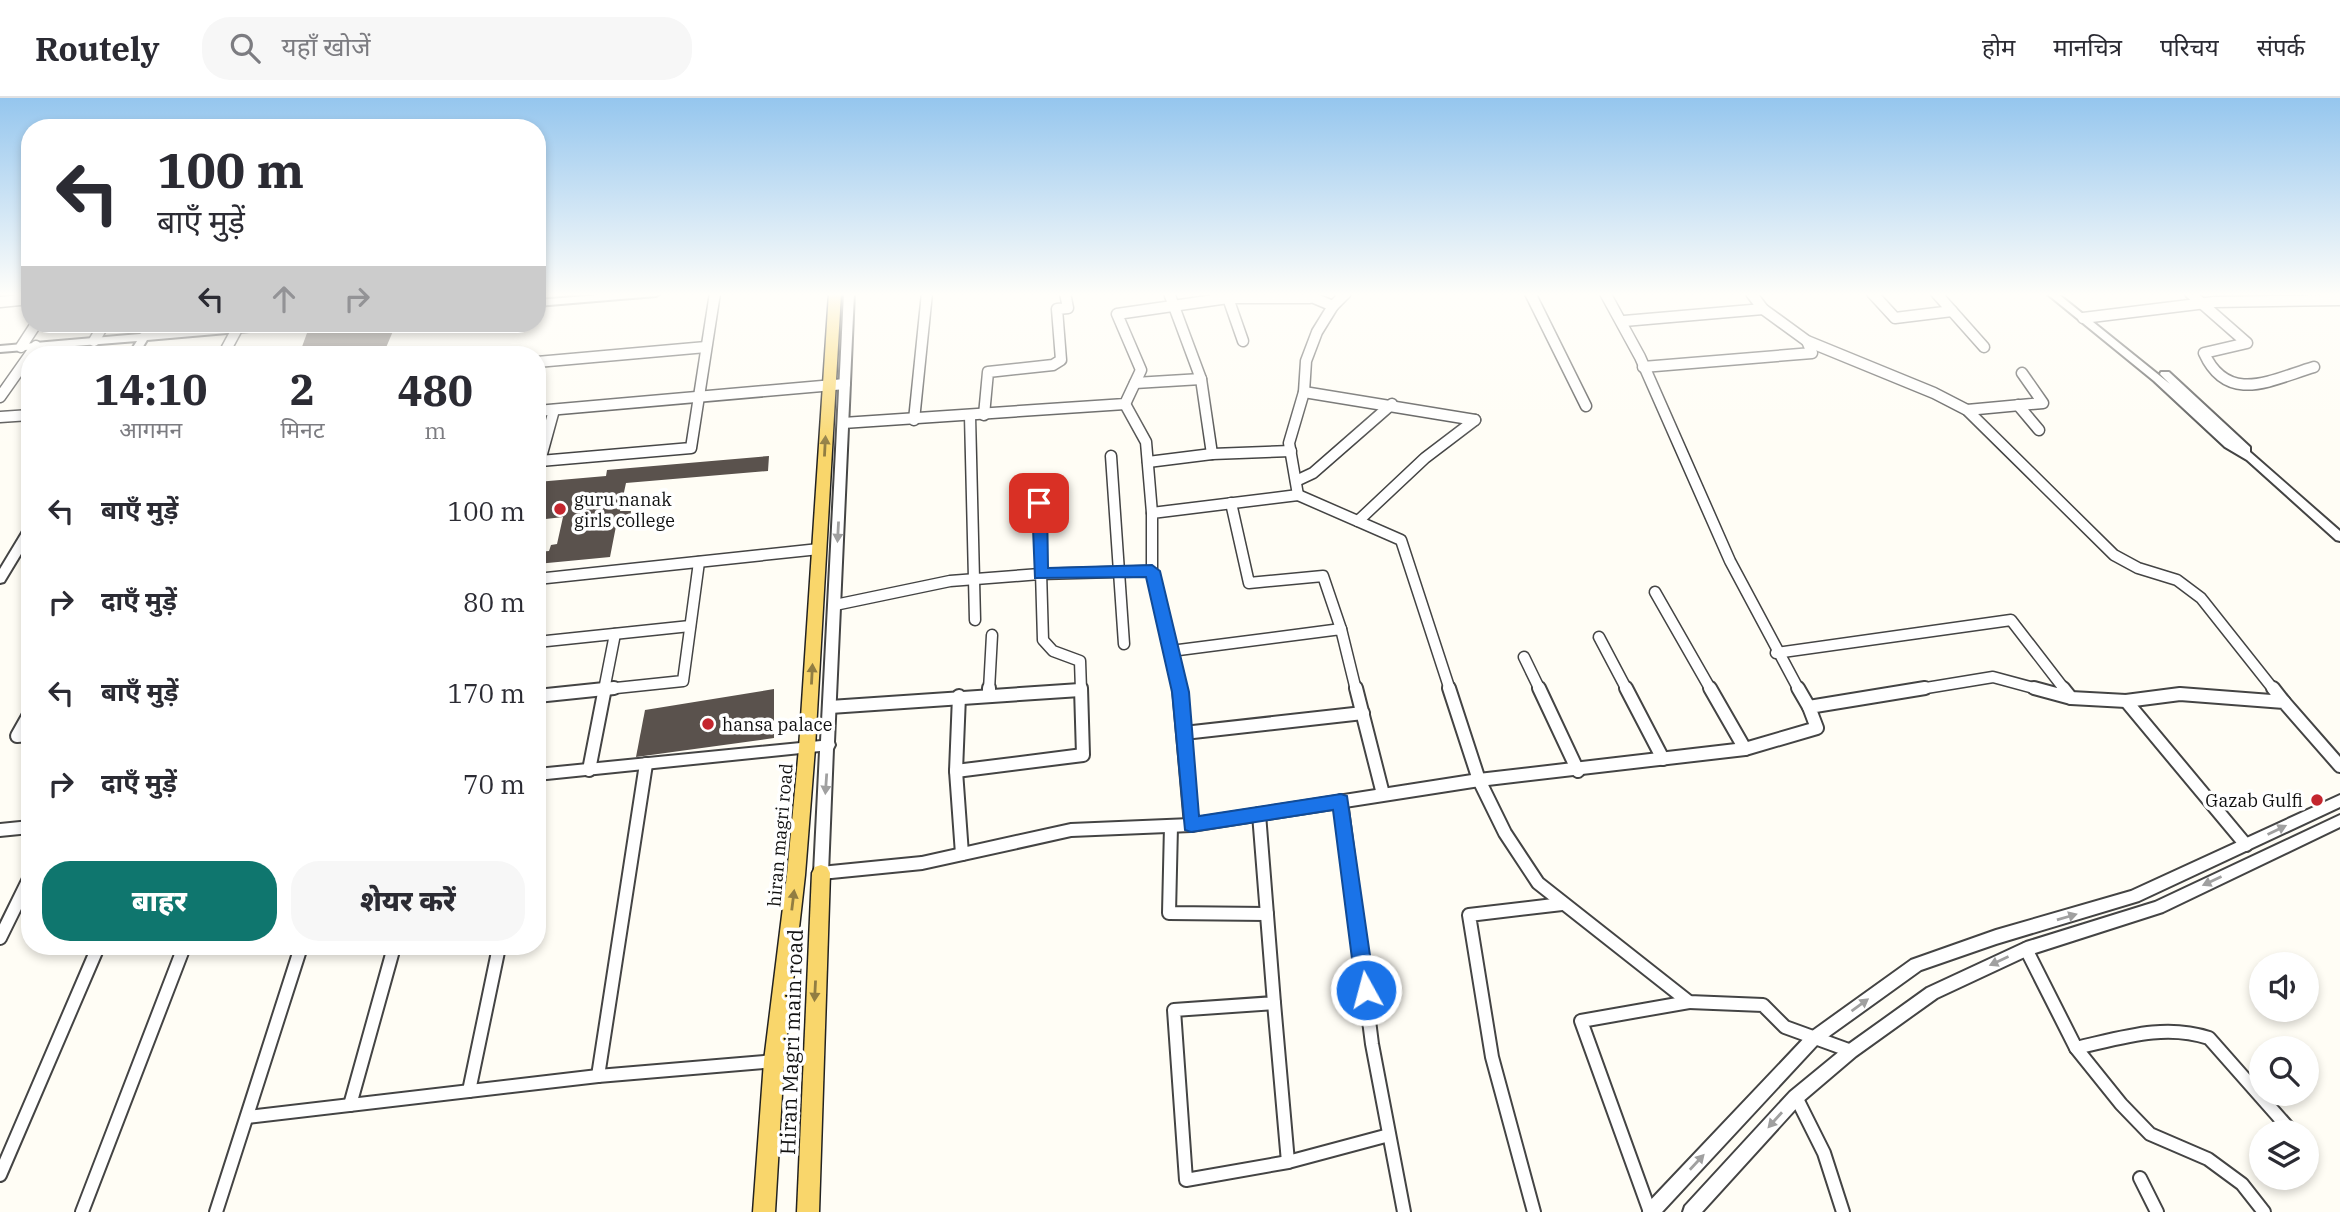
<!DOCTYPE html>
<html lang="hi">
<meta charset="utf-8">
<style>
:root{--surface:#fff;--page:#f7f7f7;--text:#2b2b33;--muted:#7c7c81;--line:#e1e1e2;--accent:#0f766e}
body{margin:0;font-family:"IBM Plex Serif","Noto Sans Devanagari",serif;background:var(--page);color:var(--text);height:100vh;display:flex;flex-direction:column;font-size:26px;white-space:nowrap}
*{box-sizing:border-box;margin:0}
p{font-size:23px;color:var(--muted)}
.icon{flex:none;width:38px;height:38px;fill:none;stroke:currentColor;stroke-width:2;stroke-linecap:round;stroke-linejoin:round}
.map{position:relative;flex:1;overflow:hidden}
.drawer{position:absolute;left:21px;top:248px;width:525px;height:609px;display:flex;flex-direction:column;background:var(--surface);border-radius:28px;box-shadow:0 4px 10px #0003}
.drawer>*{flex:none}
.guide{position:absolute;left:21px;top:21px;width:525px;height:214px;border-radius:28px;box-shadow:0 4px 10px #0003;background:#fff;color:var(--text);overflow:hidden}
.tools{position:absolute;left:2249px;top:854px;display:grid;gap:14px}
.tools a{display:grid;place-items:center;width:70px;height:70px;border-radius:50%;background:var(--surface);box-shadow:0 4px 10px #0003;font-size:35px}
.pin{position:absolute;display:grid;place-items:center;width:60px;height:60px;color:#fff;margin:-30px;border-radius:14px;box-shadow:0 4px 10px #0006}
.me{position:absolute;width:77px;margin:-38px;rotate:353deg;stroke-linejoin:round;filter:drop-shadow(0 0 5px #0008)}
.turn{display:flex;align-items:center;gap:24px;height:147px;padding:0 21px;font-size:32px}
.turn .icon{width:91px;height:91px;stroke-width:2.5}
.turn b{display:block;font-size:49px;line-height:60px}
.lanes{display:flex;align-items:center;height:66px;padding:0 21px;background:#0003;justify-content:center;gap:35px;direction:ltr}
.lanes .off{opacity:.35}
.eta{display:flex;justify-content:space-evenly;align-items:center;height:119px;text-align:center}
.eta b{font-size:42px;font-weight:800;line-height:49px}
.button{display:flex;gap:14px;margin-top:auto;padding:14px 21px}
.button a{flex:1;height:80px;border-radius:28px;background:var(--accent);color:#fff;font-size:28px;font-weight:800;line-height:80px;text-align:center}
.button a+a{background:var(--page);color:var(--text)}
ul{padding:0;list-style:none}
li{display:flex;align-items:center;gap:21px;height:91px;padding:0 21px}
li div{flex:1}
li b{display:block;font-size:26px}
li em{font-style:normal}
header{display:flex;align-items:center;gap:42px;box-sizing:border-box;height:98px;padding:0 35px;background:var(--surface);border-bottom:2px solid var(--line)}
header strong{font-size:33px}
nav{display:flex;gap:38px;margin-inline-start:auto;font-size:24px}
.search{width:490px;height:63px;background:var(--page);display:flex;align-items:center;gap:18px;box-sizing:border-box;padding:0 24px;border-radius:28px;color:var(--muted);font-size:26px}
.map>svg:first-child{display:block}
.building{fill:#5a524d}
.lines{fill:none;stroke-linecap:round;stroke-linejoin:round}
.minor-far1-casing{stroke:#444;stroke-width:13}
.minor-casing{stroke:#444;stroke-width:16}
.tertiary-casing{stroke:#444;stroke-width:4}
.primary-casing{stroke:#222;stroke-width:3}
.minor-far1{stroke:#fff;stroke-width:10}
.minor{stroke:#fff;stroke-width:12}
.tertiary{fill:#fff;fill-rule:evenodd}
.primary{fill:#f9d66b;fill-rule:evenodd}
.oneway{fill:#917d42}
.oneway2{fill:#a0a0a0}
.route{fill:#1a73e8;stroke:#114b97;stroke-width:2}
.poi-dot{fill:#c4262e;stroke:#fff;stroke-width:2.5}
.labels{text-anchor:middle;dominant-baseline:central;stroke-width:7;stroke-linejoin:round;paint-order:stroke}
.poi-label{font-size:18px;fill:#111;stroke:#fff;text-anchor:start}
.street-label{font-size:18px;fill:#111;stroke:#fff}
.near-street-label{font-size:21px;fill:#111;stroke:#fff}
</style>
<header>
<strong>Routely</strong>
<div class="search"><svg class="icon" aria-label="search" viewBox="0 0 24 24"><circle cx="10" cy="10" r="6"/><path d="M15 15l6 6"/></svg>यहाँ खोजें</div>
<nav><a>होम</a><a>मानचित्र</a><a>परिचय</a><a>संपर्क</a></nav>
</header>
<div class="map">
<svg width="2340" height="1114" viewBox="0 0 2340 1114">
<rect width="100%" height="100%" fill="#fffdf5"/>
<!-- building -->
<g class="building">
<polygon points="396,226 385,252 342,257 299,257 307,235"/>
<polygon points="769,358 768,373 626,385 620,413 631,413 630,422 617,423 610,459 537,466 537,454 549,453 551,447 557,446 563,419 537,422 537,384 606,378 607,372"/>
<polygon points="774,591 774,640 636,659 645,612"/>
</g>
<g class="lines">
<!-- minor-far1 casing -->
<g class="minor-far1-casing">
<g id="minor-far1">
<polyline points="1169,195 1201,281 1212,356"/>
<polyline points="1530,195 1586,308"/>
<polyline points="1605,195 1640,259 1730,463 1799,592"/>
<polyline points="1751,195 1763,211 1807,243 1934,295 1967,312 2114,457 2138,470 2177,482 2201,500 2274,592"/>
<polyline points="1872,195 1895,220 1952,213 1936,195"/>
<path d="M2190,195L2247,245L2204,255C2228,308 2273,281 2314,269"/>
<polyline points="1228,200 1243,243"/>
<polyline points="0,204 30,201"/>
<polyline points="1333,208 1346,195"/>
<polyline points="1952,213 1984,249"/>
<polyline points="2083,220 2214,204 2340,202"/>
<polyline points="1624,223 1763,211"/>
<polyline points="94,243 104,226"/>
<polyline points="21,249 36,226"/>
<polyline points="223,257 237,231"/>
<polyline points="537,264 706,249"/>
<polyline points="1643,269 1812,255 1807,243"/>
<polyline points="1135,285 1201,281"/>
<polyline points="1304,294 1475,322"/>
<polyline points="0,299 36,248"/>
<polyline points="1125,306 1146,344 1152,415"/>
<polyline points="2018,307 2039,332"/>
<polyline points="554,312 540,363 691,350 715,195"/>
<polyline points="1967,312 2043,305 2022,275"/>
<polyline points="537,313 845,286"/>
<polyline points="984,317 988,274 1053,267 1061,262 1057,211 1068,210 1065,195"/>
<polyline points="970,318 975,522"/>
<polyline points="0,319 30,317"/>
<polyline points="914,322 927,195"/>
<polyline points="843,325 1125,306 1141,272 1117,216 1228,200 1310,200"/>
<polyline points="1111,358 1124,546"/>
<polyline points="1148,364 1212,356 1291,353"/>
<polyline points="1296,383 1313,375 1392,306"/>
<polyline points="1298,397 1401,442 1450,592"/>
<polyline points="1039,405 1043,542 1053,553 1080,563 1081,592"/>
<polyline points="1231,405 1249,485 1323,478 1341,531"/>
<polyline points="1358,423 1425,360 1475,322"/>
<polyline points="1152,473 1179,592"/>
<polyline points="537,481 819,451"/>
<polyline points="1655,494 1711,592"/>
<polyline points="835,507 950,483 1040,476 1152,473 1152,415 1298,397 1289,345 1304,294 1306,263 1317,234 1333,208 1302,195"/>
<polyline points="1599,539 1627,592"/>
<polyline points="537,544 690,528"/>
<polyline points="1171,553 1341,531 1356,592"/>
<polyline points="1776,555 2011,522 2065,592"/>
<polyline points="1524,559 1540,592"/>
<polyline points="597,592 683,583 699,464"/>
<polyline points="604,592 615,536"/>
<polyline points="989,592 992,537"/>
<polyline points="1914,592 1993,579 2041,592"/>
</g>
</g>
<!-- minor casing -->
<g class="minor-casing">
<g id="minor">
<polyline points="1179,590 1191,727"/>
<polyline points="1356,590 1383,696"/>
<polyline points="1449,590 1479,682 1505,735 1538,785 1689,904 1763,907 1785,929 1851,953"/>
<polyline points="1539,590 1578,673"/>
<polyline points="1626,590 1663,661"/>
<polyline points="1710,590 1745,651"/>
<polyline points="1798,590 1809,609"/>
<polyline points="2034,590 2071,600 2126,603 2180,596 2284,604 2340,668"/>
<polyline points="2063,590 2071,600"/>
<polyline points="2273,590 2284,604"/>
<polyline points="989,596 989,590"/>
<polyline points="537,598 614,590"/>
<polyline points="959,598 956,673 962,756"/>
<polyline points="2126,603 2246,747"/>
<polyline points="830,609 1080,592"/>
<polyline points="30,615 17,638 30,637"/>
<polyline points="1184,635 1363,615"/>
<polyline points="589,672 605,590"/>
<polyline points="956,673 1083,657 1081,590"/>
<polyline points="1341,703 1372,946 1404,1114"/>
<polyline points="1259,716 1274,905 1174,912 1186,1082 1288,1064 1389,1037"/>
<polyline points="1171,728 1169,815 1267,816"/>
<polyline points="821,775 922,765 1071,732 1191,727 1479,682 1745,651 1817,630 1809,609 1925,590"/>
<polyline points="0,840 30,779"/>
<polyline points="2026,851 2076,950 2121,1006 2150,1036 2208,1061 2242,1086 2264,1114"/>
<polyline points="1274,905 1288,1064"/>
<path d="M2076,950C2121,940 2164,925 2209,940L2292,1034"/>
<polyline points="598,978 646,666"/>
<polyline points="469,993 499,849"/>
<polyline points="1796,999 1824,1055 1843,1114"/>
<polyline points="350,1007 394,849"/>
<polyline points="247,1019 598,978 811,960"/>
<polyline points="0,1077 98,849"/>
<polyline points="2140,1080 2157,1114"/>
<polyline points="82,1114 184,849"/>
<polyline points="216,1114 301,849"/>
<polyline points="1534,1114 1492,959 1469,817 1562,806"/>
<polyline points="1650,1114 1581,923 1689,904"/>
</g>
</g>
<!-- tertiary casing -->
<g class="tertiary-casing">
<g id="tertiary">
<polygon points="623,195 661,195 656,198 537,208 537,202"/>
<polygon points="844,195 854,195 834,644 835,647 833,651 828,775 826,779 821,781 816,779 814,775 820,653 537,682 537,671 821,643"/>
<polygon points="2046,195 2057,195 2170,286 2160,276 2161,274 2169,274 2250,349 2250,354 2340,433 2340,443 2336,442 2247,362 2225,349 2154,283"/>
<polygon points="265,226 303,226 298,229 147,242 138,257 128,257 137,243 0,254 0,248 140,236 146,232 151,235"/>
<polygon points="30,427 30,441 4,484 0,485 0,471 26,428"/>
<polygon points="2340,697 2340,709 2139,803 1996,846 1921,872 1818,946 1662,1114 1643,1114 1645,1108 1808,936 1911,862 1996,832 2131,793"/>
<polygon points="2340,717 2340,729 2163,814 2029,857 1937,900 1856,958 1802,1004 1702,1114 1683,1114 1685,1108 1790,994 1846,948 1927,890 2026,844 2155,804"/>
<polygon points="30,723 30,735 0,738 0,726"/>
</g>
</g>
<!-- primary casing -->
<g class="primary-casing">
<g id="primary">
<polygon points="829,195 841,195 815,650 805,777 784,963 775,1114 753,1114 764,963 787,777 799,650"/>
<polygon points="821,767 827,769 830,775 819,1114 797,1114 812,775 815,769"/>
</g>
</g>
<!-- minor-far1 -->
<use href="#minor-far1" class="minor-far1"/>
<!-- minor -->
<use href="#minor" class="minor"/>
<!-- tertiary -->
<use href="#tertiary" class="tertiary"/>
<!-- primary -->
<use href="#primary" class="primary"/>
</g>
<!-- one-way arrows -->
<defs><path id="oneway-solid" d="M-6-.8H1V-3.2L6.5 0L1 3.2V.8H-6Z" transform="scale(1.75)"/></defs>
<g class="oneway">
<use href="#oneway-solid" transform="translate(825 348) rotate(-87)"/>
<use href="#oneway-solid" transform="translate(812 576) rotate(-87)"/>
<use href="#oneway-solid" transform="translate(793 802) rotate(-83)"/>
<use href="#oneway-solid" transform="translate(815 893) rotate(93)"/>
</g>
<g class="oneway2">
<use href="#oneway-solid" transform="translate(838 434) rotate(93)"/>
<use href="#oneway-solid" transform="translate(826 686) rotate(94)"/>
<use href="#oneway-solid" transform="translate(2277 732) rotate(-26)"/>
<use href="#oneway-solid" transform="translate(2212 783) rotate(155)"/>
<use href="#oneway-solid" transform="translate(2067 819) rotate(-16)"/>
<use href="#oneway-solid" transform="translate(1999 863) rotate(155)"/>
<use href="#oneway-solid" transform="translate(1860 907) rotate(-36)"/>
<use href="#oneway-solid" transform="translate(1775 1022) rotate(132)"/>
<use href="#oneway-solid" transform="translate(1697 1064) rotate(-47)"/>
</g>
<!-- sky -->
<linearGradient id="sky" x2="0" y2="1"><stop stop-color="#95c6ee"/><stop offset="0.56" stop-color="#fffefa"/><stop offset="1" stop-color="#fffefa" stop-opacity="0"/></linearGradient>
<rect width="2340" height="351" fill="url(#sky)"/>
<!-- route -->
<polygon class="route" points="1039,400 1047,405 1048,470 1152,467 1160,473 1189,594 1199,718 1341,696 1347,698 1375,892 1372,898 1366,901 1359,898 1356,892 1333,712 1191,734 1185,732 1172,594 1146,479 1035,480 1032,405"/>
<!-- markers -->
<g class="poi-dot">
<circle cx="560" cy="411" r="7"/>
<circle cx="708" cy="626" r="7"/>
<circle cx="2317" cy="702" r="7"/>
</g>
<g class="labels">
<!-- poi labels -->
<g class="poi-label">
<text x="574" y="401">guru nanak<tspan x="574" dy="21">girls college</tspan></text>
<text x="722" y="626">hansa palace</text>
<text x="2303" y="702" text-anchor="end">Gazab Gulfi</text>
</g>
<!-- street labels -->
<g class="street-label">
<text transform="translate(780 737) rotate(-85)">hiran magri road</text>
</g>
<!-- near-street labels -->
<g class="near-street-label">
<text transform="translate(791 944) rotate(-88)">Hiran Magri main road</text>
</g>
</g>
</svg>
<div class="tools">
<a><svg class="icon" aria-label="sound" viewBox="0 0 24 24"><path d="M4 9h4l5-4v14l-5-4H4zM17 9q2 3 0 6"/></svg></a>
<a><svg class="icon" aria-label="search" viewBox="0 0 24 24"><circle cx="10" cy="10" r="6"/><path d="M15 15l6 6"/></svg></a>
<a><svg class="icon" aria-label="layers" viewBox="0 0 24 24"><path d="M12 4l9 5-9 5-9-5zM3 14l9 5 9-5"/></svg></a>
</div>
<div class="pin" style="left:1039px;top:405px;background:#d93025"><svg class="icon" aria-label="arrive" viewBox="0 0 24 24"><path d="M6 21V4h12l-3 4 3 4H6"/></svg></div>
<svg class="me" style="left:1366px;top:892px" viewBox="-20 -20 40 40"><circle r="17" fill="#1a73e8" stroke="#fff" stroke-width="3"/><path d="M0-11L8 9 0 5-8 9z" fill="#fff"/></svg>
<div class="guide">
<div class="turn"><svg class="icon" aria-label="left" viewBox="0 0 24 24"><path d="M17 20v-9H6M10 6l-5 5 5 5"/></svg><div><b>100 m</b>बाएँ मुड़ें</div></div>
<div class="lanes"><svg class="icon" aria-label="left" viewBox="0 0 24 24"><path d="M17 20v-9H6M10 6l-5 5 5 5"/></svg><svg class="icon off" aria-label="ahead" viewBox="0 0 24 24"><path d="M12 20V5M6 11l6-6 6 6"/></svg><svg class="icon off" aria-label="right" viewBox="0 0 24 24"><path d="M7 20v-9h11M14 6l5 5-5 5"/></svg></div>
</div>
<section class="drawer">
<div class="eta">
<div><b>14:10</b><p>आगमन</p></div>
<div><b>2</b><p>मिनट</p></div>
<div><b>480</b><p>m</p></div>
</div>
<ul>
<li><svg class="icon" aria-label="left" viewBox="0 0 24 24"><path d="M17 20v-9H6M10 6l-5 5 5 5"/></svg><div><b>बाएँ मुड़ें</b></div><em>100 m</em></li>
<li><svg class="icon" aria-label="right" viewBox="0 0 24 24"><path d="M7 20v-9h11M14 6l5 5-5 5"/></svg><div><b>दाएँ मुड़ें</b></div><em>80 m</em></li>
<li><svg class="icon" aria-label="left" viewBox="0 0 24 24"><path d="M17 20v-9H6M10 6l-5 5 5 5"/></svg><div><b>बाएँ मुड़ें</b></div><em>170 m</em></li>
<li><svg class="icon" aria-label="right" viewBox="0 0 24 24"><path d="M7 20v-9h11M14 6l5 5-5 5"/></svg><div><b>दाएँ मुड़ें</b></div><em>70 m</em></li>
</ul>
<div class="button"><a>बाहर</a><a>शेयर करें</a></div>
</section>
</div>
